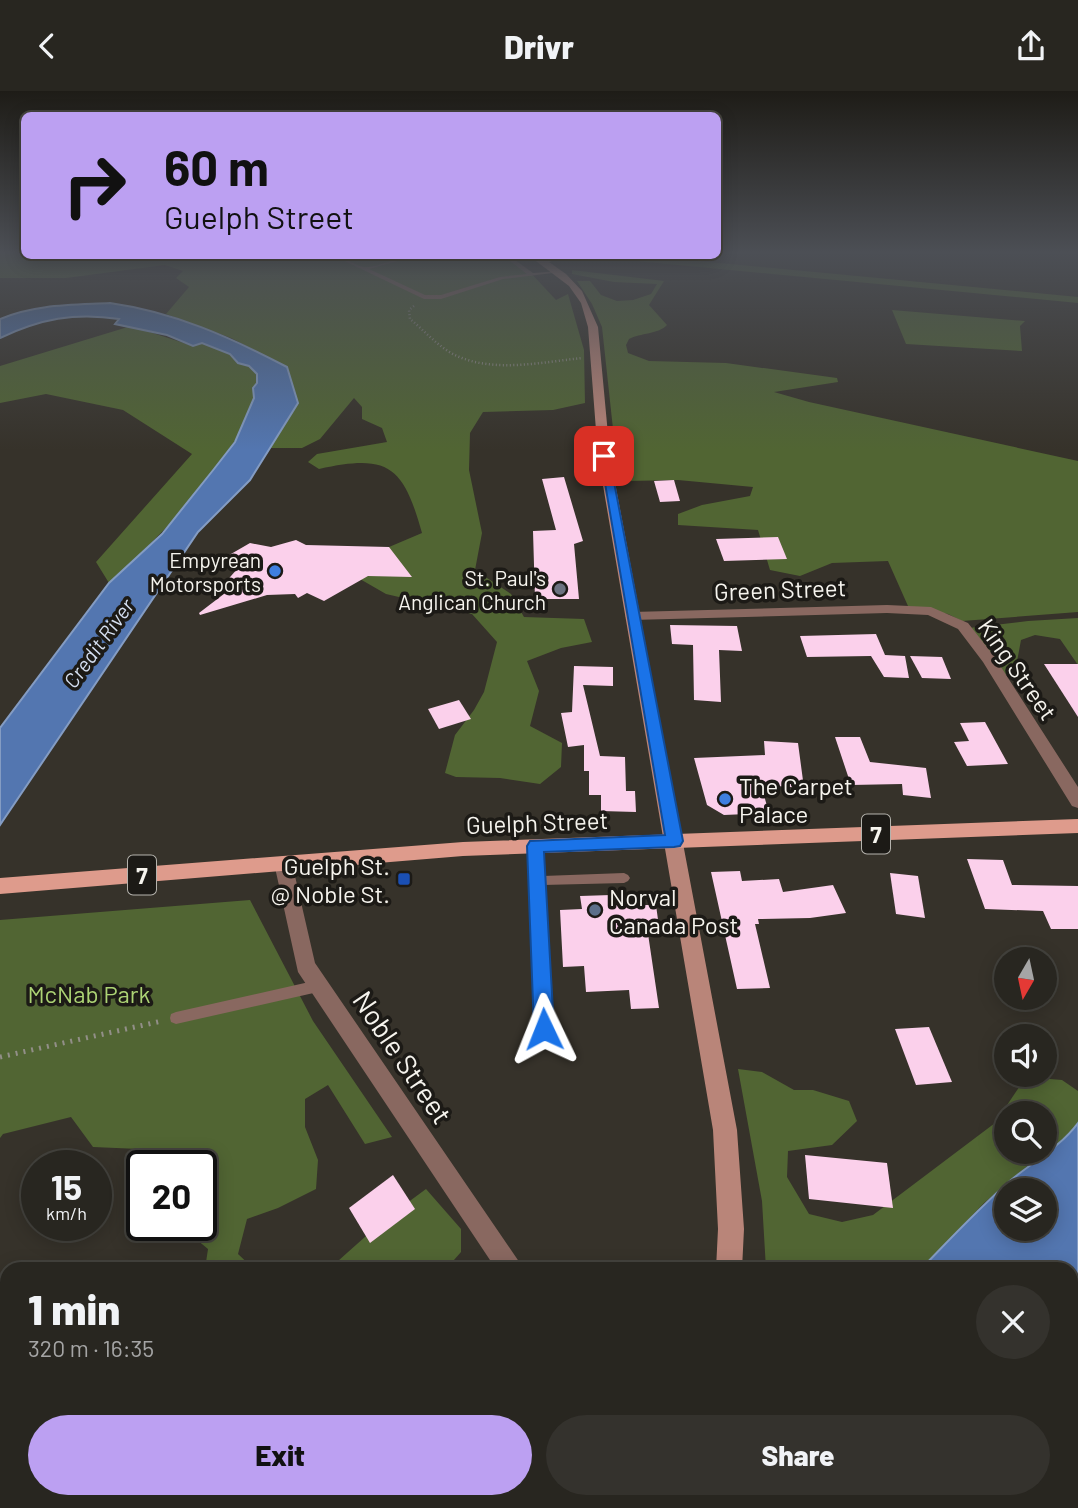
<!DOCTYPE html>
<meta charset="utf-8">
<style>
:root{--surface:#282620;--page:#34322d;--text:#f1f3f6;--muted:#a5a5a5;--line:#44433e;--accent:#bca0f2}
body{margin:0;font-family:Barlow,sans-serif;background:var(--page);color:var(--text);height:100vh;display:flex;flex-direction:column;font-size:26px;white-space:nowrap}
*{box-sizing:border-box;margin:0}
p{font-size:23px;color:var(--muted)}
.icon{flex:none;width:38px;height:38px;fill:none;stroke:currentColor;stroke-width:2;stroke-linecap:round;stroke-linejoin:round}
.map{position:relative;flex:1;overflow:hidden}
.panel{position:absolute;left:0px;top:1171px;width:1078px;height:247px;display:flex;flex-direction:column;background:var(--surface);border-radius:21px 21px 0 0;box-shadow:0 4px 18px #0003,0 0 0 2px var(--line)}
.panel>*{flex:none}
.guide{position:absolute;left:21px;top:21px;width:700px;height:147px;border-radius:10px;box-shadow:0 4px 18px #0003,0 0 0 2px var(--line);background:#bca0f2;color:#111;overflow:hidden}
.needle{width:46px;rotate:189deg}
.fabs{position:absolute;left:994px;top:856px;display:grid;gap:14px}
.fabs a{display:grid;place-items:center;width:63px;height:63px;border-radius:50%;background:var(--surface);box-shadow:0 4px 18px #0003,0 0 0 2px var(--line);font-size:35px}
.speed{position:absolute;left:21px;top:1059px;display:flex;gap:14px;font-size:35px;font-weight:700;text-align:center}
.speed>*{display:grid;place-content:center;width:91px;height:91px;border-radius:50%;background:var(--surface);box-shadow:0 4px 18px #0003,0 0 0 2px var(--line);line-height:1}
.speed small{font-size:18px;font-weight:400}
.speed .limit{border:4px solid #111;border-radius:10px;background:#fff;color:#111}
.pin{position:absolute;display:grid;place-items:center;width:60px;height:60px;color:#fff;margin:-30px;border-radius:14px;box-shadow:0 4px 10px #0006}
.me{position:absolute;width:77px;margin:-38px;rotate:358deg;stroke-linejoin:round;filter:drop-shadow(0 0 5px #0008)}
.turn{display:flex;align-items:center;gap:24px;height:147px;padding:0 28px;font-size:32px}
.turn .icon{width:91px;height:91px;stroke-width:2.5}
.turn b{display:block;font-size:49px;line-height:60px}
.round{display:grid;place-items:center;flex:none;width:74px;height:74px;border-radius:37px;background:var(--page)}
.summary{display:flex;align-items:center;justify-content:space-between;height:119px;padding:0 28px}
h1{font-size:42px;font-weight:800;line-height:52px}
.primary-button{display:flex;gap:14px;margin-top:auto;padding:14px 28px}
.primary-button a{flex:1;height:80px;border-radius:42px;background:var(--accent);color:#111;font-size:28px;font-weight:800;line-height:80px;text-align:center}
.primary-button a+a{background:var(--page);color:var(--text)}
header{display:flex;justify-content:space-between;align-items:center;height:91px;padding:0 28px;background:var(--surface);font-size:32px;font-weight:800}
.map>svg:first-child{display:block}
.green{fill:#516533;fill-rule:evenodd}
.water{fill:#5376b0;stroke:#849cc3;stroke-width:2;fill-rule:evenodd}
.building{fill:#fbd0eb}
.lines{fill:none;stroke-linecap:round;stroke-linejoin:round}
.path-far1{stroke:#928f88;stroke-width:2.5;stroke-dasharray:1 2.5;stroke-linecap:butt}
.path{stroke:#928f88;stroke-width:5;stroke-dasharray:2 6;stroke-linecap:butt}
.service{fill:#896860;fill-rule:evenodd}
.minor{fill:#896860;fill-rule:evenodd}
.secondary{fill:#b98579;fill-rule:evenodd}
.primary{fill:#de9b8c;fill-rule:evenodd}
.route{fill:#1a73e8;stroke:#114b97;stroke-width:2}
.shop-dot{fill:#3f7fe0;stroke:#1c1a16;stroke-width:2.5}
.worship-dot{fill:#6b7280;stroke:#1c1a16;stroke-width:2.5}
.transit-dot{fill:#1a4fb4;stroke:#1c1a16;stroke-width:2.5}
.service-dot{fill:#5c6f8a;stroke:#1c1a16;stroke-width:2.5}
.labels{text-anchor:middle;dominant-baseline:central;stroke-width:7;stroke-linejoin:round;paint-order:stroke}
.far-poi-label{font-size:21px;fill:#f6f4ee;stroke:#1c1a16;text-anchor:end}
.far-water-label{font-size:21px;font-style:italic;fill:#d4deef;stroke:#1c1a16}
.shield{fill:#1c1a16;stroke:#b5b3ad;stroke-width:2}
.shield-label{font-size:23px;font-weight:bold;fill:#f6f4ee}
.street-label{font-size:24px;fill:#f6f4ee;stroke:#1c1a16}
.poi-label{font-size:24px;fill:#f6f4ee;stroke:#1c1a16;text-anchor:start}
.park-label{font-size:24px;fill:#acd374;stroke:#1c1a16}
.near-street-label{font-size:28px;fill:#f6f4ee;stroke:#1c1a16}
</style>
<header><svg class="icon" aria-label="back" viewBox="0 0 24 24"><path d="M15 5l-7 7 7 7"/></svg>Drivr<svg class="icon" aria-label="share" viewBox="0 0 24 24"><path d="M12 15V3M7 8l5-5 5 5M5 13v7h14v-7"/></svg></header>
<div class="map">
<svg width="1078" height="1417" viewBox="0 0 1078 1417">
<rect width="100%" height="100%" fill="#36322a"/>
<!-- green -->
<g class="green">
<path d="M0,160H24V164L507,165L529,180L556,209L568,203L584,259L585,312L553,319L483,321L470,342L469,379L482,442L475,479L511,503L524,526L584,528L592,551L561,557L527,570L539,600L530,635L562,652L561,676L540,693L500,687L456,686L445,682L455,644L474,619L484,601L497,551L472,523L386,503L353,484L389,456L422,442C403,374 388,363 319,378L308,371L317,363L387,351L382,337L362,328V316L354,307L320,348L302,357H269L298,312L287,276L231,247L166,223L189,196L176,187L183,180L165,174L66,187H0Z"/>
<polygon points="583,165 646,165 1078,206 1078,212"/>
<path d="M572,179L664,190L649,214L667,234C659,243 640,242 629,248L626,254L628,262L649,270L726,272L837,287L838,291L774,301L809,311L1078,370V521L962,530L948,523L908,515L888,470L832,472L800,485L770,479L758,439L678,434V423L702,414L750,405L753,396L678,389L627,390L617,375L602,236L592,213L577,190H590L601,204L617,210L633,209L651,203L657,193L614,191L572,183Z"/>
<polygon points="892,219 1025,230 1020,235 1022,260 906,253"/>
<path d="M131,235L193,255L202,252L230,263L238,271L249,275L257,283C259,351 157,448 109,492L96,471L192,363L123,319L46,303L0,312V275Z"/>
<polygon points="1078,527 1078,574 1060,548 1035,544 1021,549 1016,576 1009,584 995,582 969,537 1028,530"/>
<polygon points="250,809 313,930 392,1046 365,1053 328,994 305,1008 305,1036 318,1069 316,1098 278,1117 247,1128 238,1163 254,1178 205,1178 208,1158 179,1134 201,1134 201,1074 182,1074 163,1059 93,1056 71,1026 3,1043 0,1047 0,829"/>
<path d="M738,978L762,981L794,999H813L849,1010L857,1030L832,1054L788,1060L787,1086L809,1123L842,1131L873,1124L995,1032L1026,986L1062,989L1078,1000V1032L1065,1049L1030,1073L984,1112L921,1178H766L762,1110ZM1006,1022H1045V1060H1006Z"/>
<polygon points="426,1098 461,1138 461,1161 446,1178 329,1178 384,1129"/>
<polygon points="1078,1215 1078,1417 930,1417 932,1410 1071,1410 1071,1222"/>
</g>
<!-- water -->
<g class="water">
<path d="M110,212C174,221 230,246 287,276L298,312L250,389L198,441L0,734V637L109,492L162,443L214,378L235,351L254,307L253,297L257,292V283L249,275L238,272L230,263L202,252L193,255L167,244L115,233L119,228C75,221 40,228 0,247V228C35,213 73,214 110,212Z"/>
<path d="M1078,1032V1215L1071,1222V1178H921C951,1147 979,1117 1011,1089C1034,1070 1060,1056 1078,1032ZM1006,1099H1045V1138H1006Z"/>
<polygon points="777,1410 932,1410 932,1411 930,1417 776,1417"/>
</g>
<!-- building -->
<g class="building">
<polygon points="564,386 583,450 574,453 579,508 535,508 533,440 556,439 542,388"/>
<polygon points="674,389 680,410 660,411 654,390"/>
<polygon points="778,446 787,468 724,470 716,448"/>
<polygon points="296,449 306,454 389,456 412,486 368,485 324,510 307,502 298,507 295,503 267,504 200,524 199,522 233,496 224,493 238,477 224,467 250,452 271,456"/>
<polygon points="670,534 737,535 742,560 719,559 721,611 694,609 693,554 672,553"/>
<polygon points="876,543 885,564 905,565 909,587 884,586 871,565 807,566 800,545"/>
<polygon points="910,565 942,566 951,588 922,587"/>
<polygon points="1044,573 1078,573 1078,626"/>
<polygon points="574,575 613,576 613,595 583,594 600,665 625,666 626,700 635,700 636,721 601,720 601,704 589,704 589,680 584,680 584,654 568,656 561,622 572,621"/>
<polygon points="459,609 471,628 439,638 428,618"/>
<polygon points="985,631 1008,673 967,675 954,651 969,650 960,632"/>
<polygon points="835,646 860,646 870,671 926,677 931,707 903,704 902,693 851,694"/>
<polygon points="764,650 798,652 804,697 761,694 769,722 724,724 707,714 694,667 765,664"/>
<polygon points="967,768 1003,769 1012,794 1078,795 1078,838 1051,838 1043,820 985,818"/>
<polygon points="740,780 742,790 779,788 783,801 833,794 846,822 810,827 758,828 759,833 755,833 770,897 737,898 711,781"/>
<polygon points="890,782 918,785 925,827 896,823"/>
<polygon points="642,803 643,814 656,814 659,836 647,836 659,917 631,918 629,899 586,901 584,875 563,876 560,819 582,818 580,805"/>
<polygon points="929,936 952,991 916,994 895,938"/>
<polygon points="805,1064 887,1072 893,1117 809,1108"/>
<polygon points="393,1084 415,1118 370,1152 349,1117"/>
</g>
<g class="lines">
<!-- path-far1 -->
<path class="path-far1" d="M414,215L409,219L410,228C425,240 439,257 457,265C495,282 543,271 582,267"/>
<!-- path -->
<polyline class="path" points="0,966 162,930"/>
<!-- service -->
<g class="service">
<path d="M332,164C344,164 352,174 364,176C374,178 403,164 419,164L369,178L425,204H441L500,186L527,183L502,164H508L533,182L559,180L561,181L503,188L441,208H424Z"/>
<polygon points="536,751 540,752 541,755 543,785 624,782 628,784 630,787 628,790 624,792 543,794 550,938 549,942 544,944 539,942 538,938 531,755 532,752"/>
<polygon points="318,889 322,891 324,895 322,899 318,901 176,933 171,931 170,927 171,923 176,921"/>
</g>
<!-- minor -->
<g class="minor">
<polygon points="887,514 931,516 968,532 994,565 1078,696 1078,717 1072,715 983,571 958,538 928,524 887,522 632,529 625,525 632,521"/>
<polygon points="283,765 290,767 292,772 315,872 524,1178 496,1178 298,881 274,772 276,767"/>
</g>
<!-- secondary -->
<g class="secondary">
<polygon points="528,164 544,167 569,164 549,171 566,183 582,200 598,236 610,365 737,1039 744,1138 742,1178 716,1178 718,1138 713,1039 598,365 588,236 581,212 569,195"/>
<polygon points="693,1410 723,1410 722,1417 692,1417"/>
</g>
<!-- primary -->
<polygon class="primary" points="1078,728 1078,742 463,765 0,803 0,787 463,751"/>
</g>
<!-- sky -->
<linearGradient id="sky" x2="0" y2="1"><stop stop-color="#1e1c17"/><stop offset="0.45" stop-color="#4c4f55"/><stop offset="1" stop-color="#4c4f55" stop-opacity="0"/></linearGradient>
<rect width="1078" height="359" fill="url(#sky)"/>
<!-- route -->
<polygon class="route" points="600,363 609,365 683,750 680,755 674,756 544,761 554,938 551,945 544,947 537,945 534,938 527,755 530,750 665,744"/>
<!-- markers -->
<g class="shop-dot">
<circle cx="275" cy="480" r="7"/>
<circle cx="725" cy="708" r="7"/>
</g>
<circle class="worship-dot" cx="560" cy="498" r="7"/>
<rect class="transit-dot" x="397" y="781" width="14" height="14" rx="3.5"/>
<circle class="service-dot" cx="595" cy="819" r="7"/>
<g class="labels">
<!-- far-poi labels -->
<g class="far-poi-label">
<text x="261" y="468">Empyrean<tspan x="261" dy="24">Motorsports</tspan></text>
<text x="546" y="486">St. Paul's<tspan x="546" dy="24">Anglican Church</tspan></text>
</g>
<!-- far-water labels -->
<g class="far-water-label">
<text transform="translate(98 552) rotate(-54)">Credit River</text>
</g>
<!-- shield labels -->
<g class="shield">
<rect x="862" y="723.5" width="28" height="39" rx="5"/>
<rect x="128" y="764.5" width="28" height="39" rx="5"/>
</g>
<g class="shield-label">
<text x="876" y="743">7</text>
<text x="142" y="784">7</text>
</g>
<!-- street labels -->
<g class="street-label">
<text transform="translate(780 498) rotate(-2)">Green Street</text>
<text transform="translate(1018 578) rotate(55)">King Street</text>
<text transform="translate(537 731) rotate(-2)">Guelph Street</text>
</g>
<!-- poi labels -->
<g class="poi-label">
<text x="739" y="694">The Carpet<tspan x="739" dy="28">Palace</tspan></text>
<text x="390" y="774" text-anchor="end">Guelph St.<tspan x="390" dy="28">@ Noble St.</tspan></text>
<text x="609" y="805">Norval<tspan x="609" dy="28">Canada Post</tspan></text>
</g>
<!-- park labels -->
<g class="park-label">
<text x="89" y="902">McNab Park</text>
</g>
<!-- near-street labels -->
<g class="near-street-label">
<text transform="translate(403 966) rotate(56)">Noble Street</text>
</g>
</g>
</svg>
<div class="fabs">
<a><svg class="needle" viewBox="-14 -14 28 28"><path d="M0-13l5 13h-10z" fill="#e53935"/><path d="M0 13l5-13h-10z" fill="#a5a5a5"/></svg></a>
<a><svg class="icon" aria-label="sound" viewBox="0 0 24 24"><path d="M4 9h4l5-4v14l-5-4H4zM17 9q2 3 0 6"/></svg></a>
<a><svg class="icon" aria-label="search" viewBox="0 0 24 24"><circle cx="10" cy="10" r="6"/><path d="M15 15l6 6"/></svg></a>
<a><svg class="icon" aria-label="layers" viewBox="0 0 24 24"><path d="M12 4l9 5-9 5-9-5zM3 14l9 5 9-5"/></svg></a>
</div>
<div class="speed"><div>15<small>km/h</small></div><div class="limit">20</div></div>
<div class="pin" style="left:604px;top:365px;background:#d93025"><svg class="icon" aria-label="arrive" viewBox="0 0 24 24"><path d="M6 21V4h12l-3 4 3 4H6"/></svg></div>
<svg class="me" style="left:544px;top:938px" viewBox="-20 -20 40 40"><path d="M0-17L14 15 0 8-14 15z" fill="#1a73e8" stroke="#fff" stroke-width="4"/></svg>
<div class="guide">
<div class="turn"><svg class="icon" aria-label="right" viewBox="0 0 24 24"><path d="M7 20v-9h11M14 6l5 5-5 5"/></svg><div><b>60 m</b>Guelph Street</div></div>
</div>
<section class="panel">
<div class="summary"><div><h1>1 min</h1><p>320 m · 16:35</p></div><a class="round"><svg class="icon" aria-label="close" viewBox="0 0 24 24"><path d="M6 6l12 12M18 6L6 18"/></svg></a></div>
<div class="primary-button"><a>Exit</a><a>Share</a></div>
</section>
</div>
